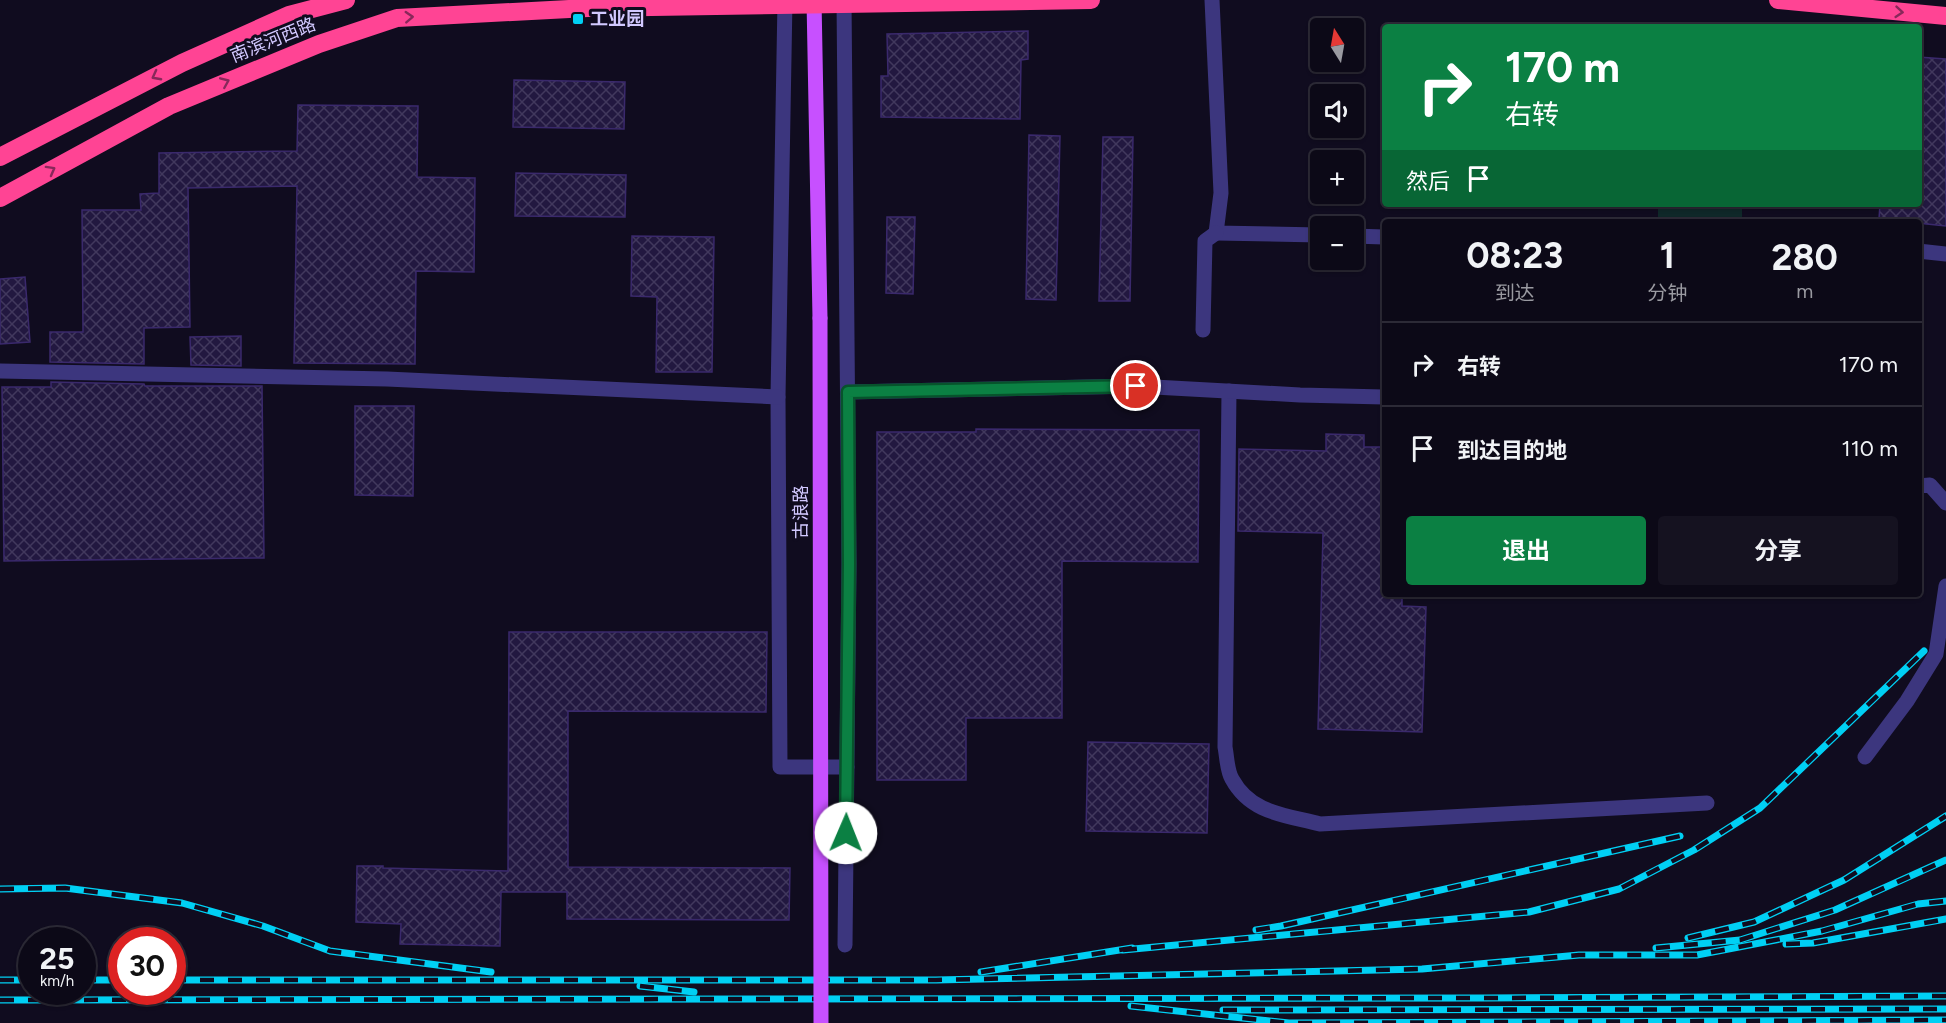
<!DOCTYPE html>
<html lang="zh">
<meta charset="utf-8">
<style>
:root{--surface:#0c0917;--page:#151220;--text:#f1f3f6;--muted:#9a9aa1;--line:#2c2a36;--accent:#0b8043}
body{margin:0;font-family:Figtree,"Noto Sans SC",sans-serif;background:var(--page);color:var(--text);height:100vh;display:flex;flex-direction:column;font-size:22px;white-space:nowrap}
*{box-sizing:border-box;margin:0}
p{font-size:20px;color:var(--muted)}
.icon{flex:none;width:33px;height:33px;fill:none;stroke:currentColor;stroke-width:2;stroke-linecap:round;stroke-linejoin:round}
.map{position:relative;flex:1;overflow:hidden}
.side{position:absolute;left:1382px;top:219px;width:540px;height:378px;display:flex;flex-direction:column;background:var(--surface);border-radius:6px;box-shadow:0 2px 4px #0004,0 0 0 2px var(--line)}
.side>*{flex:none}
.hud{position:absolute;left:1382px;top:24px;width:540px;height:183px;border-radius:6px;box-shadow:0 2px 4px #0004,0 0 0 2px var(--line);background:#0b8043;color:#fff;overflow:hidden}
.needle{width:39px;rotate:349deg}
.controls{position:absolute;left:1310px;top:18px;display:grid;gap:12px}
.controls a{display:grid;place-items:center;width:54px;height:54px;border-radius:6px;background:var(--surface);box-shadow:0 2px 4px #0004,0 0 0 2px var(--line);font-size:30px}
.speed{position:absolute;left:18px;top:927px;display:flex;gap:12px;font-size:30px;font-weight:700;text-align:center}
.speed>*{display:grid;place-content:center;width:78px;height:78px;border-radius:50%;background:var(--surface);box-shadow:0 2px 4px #0004,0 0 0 2px var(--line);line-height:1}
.speed small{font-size:15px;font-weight:400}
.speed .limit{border:9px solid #d22;background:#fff;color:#111}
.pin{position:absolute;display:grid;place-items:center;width:51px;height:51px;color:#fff;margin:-26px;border:3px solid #fff;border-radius:50%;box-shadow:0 2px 6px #0007}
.me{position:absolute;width:66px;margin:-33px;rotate:1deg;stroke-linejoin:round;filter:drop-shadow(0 0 4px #0008)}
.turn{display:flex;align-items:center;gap:21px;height:126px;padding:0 24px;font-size:27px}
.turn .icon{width:78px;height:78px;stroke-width:2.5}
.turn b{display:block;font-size:42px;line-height:51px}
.then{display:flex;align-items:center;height:57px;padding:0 24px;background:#0003;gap:12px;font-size:22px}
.eta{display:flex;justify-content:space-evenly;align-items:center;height:102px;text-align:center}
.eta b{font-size:36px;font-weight:700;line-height:42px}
.cta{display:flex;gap:12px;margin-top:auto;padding:12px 24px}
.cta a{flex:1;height:69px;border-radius:6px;background:var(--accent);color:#fff;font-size:24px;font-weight:700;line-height:69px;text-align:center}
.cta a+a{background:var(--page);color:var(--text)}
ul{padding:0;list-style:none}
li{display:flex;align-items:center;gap:18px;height:84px;padding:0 24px;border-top:2px solid var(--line)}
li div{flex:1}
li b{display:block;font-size:22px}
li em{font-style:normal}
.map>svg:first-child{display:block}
.pitch{fill:#0f2829}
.building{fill:url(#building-cross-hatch);stroke:#3a296c;stroke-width:1.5}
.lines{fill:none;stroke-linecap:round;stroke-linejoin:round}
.minor{stroke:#3c367e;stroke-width:15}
.major{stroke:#c750ff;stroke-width:15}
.highway{stroke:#ff4494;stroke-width:18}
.rail-casing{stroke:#00d0f4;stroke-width:7}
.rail{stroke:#100c1f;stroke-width:4.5;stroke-dasharray:14;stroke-linecap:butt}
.major-bridge{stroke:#c750ff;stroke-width:15}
.oneway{stroke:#88285a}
.route-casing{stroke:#07532c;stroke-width:15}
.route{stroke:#0b8043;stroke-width:10}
.poi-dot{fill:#00d0f4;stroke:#100c1f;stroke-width:2}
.labels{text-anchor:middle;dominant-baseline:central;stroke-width:6;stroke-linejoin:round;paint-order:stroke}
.poi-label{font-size:18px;font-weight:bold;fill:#d2c9ff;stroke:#100c1f;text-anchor:start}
.street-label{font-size:18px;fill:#d2c9ff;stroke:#100c1f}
</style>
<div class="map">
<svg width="1946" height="1023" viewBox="0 0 1946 1023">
<defs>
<pattern id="building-cross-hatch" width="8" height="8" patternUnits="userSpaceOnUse" patternTransform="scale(1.5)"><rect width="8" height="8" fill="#221840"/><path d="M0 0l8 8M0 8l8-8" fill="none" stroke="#41385d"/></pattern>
</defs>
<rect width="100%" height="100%" fill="#100c1f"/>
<!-- pitch -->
<rect class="pitch" x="1658" y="204" width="84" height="18"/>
<!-- building -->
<g class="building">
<polygon points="1028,31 1028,59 1021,60 1020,119 881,117 881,76 888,76 887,34"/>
<polygon points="1918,57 1946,59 1946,226 1879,219 1880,204 1918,204"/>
<polygon points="514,80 625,82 624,129 513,127"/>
<polygon points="298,105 418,106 417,177 475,178 474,272 416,271 415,364 294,363 297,186 188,188 190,327 144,328 144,364 50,362 50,332 83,332 82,210 141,210 140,194 159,193 159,153 297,151"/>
<polygon points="1029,135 1060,136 1056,300 1026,299"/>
<polygon points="1103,137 1133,137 1130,301 1099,301"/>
<polygon points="516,173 626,175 625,217 515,216"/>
<polygon points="887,217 915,217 913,294 886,293"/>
<polygon points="632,236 714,237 712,372 656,372 657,297 631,296"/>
<polygon points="25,277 30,342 0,344 0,279"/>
<polygon points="241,336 241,366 191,365 190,337"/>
<polygon points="51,382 144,384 145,386 262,386 264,558 4,561 2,387 51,387"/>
<polygon points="355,406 414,406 413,496 355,495"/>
<polygon points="976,429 1199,430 1198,562 1062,561 1062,718 966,718 966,780 877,780 877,432 976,432"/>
<polygon points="1326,434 1364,435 1364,447 1384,447 1384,594 1402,594 1402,606 1426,607 1422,732 1318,729 1323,533 1238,531 1239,449 1326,451"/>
<polygon points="509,632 767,632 766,712 568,711 568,867 790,868 789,920 567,919 567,892 501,892 500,946 400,944 401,924 356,922 357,866 383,866 383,868 508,871"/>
<polygon points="1088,742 1209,744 1207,833 1086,831"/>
</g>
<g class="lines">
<!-- minor -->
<g class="minor">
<polyline points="785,0 778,397 780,767 847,767"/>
<polyline points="844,0 849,564 845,945"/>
<polyline points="1212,0 1221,193 1216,233 1320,235"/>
<polyline points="1353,236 1384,237"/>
<polyline points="1918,251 1946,254"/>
<polyline points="1203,330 1205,241 1216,233"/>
<polyline points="0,371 387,379 778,397"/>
<path d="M1229,391L1225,747C1227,757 1227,771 1232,779C1251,814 1286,815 1320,824L1707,803"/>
<polyline points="848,392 1136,386 1300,395 1384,397"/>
<polyline points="1918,486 1930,485 1946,503"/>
<polyline points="1865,757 1907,701 1936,654 1946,586"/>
</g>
<!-- major -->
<polyline class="major" points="814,0 820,318"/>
<!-- highway -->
<g class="highway">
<polyline points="1778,0 1946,16"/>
<polyline points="0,157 182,63 289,15 346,0"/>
<polyline points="0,198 169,106 319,44 397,18 588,8 1091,0"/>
</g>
<!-- rail casing -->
<g class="rail-casing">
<g id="rail">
<polyline points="0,889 65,888 182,903 263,926 330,951 491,972"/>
<polyline points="1256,930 1281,926 1680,836"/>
<polyline points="1688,938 1754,922 1844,880 1946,816"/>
<polyline points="1786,944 1813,943 1946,919"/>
<polyline points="1656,948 1740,940 1835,910 1946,860"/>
<polyline points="1123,950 1529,912 1619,889 1694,850 1760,808 1924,651"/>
<polyline points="981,972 1132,948"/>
<polyline points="0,980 32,980"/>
<polyline points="82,980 122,980"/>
<polyline points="172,980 936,980 1422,969 1579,955 1697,955 1822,931 1918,904 1946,901"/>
<polyline points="640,986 694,992"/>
<polyline points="0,1000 1486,998 1946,996"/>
<polyline points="1131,1006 1289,1023 1946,1020"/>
<polyline points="1223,1010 1946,1009"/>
</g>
</g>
<!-- rail -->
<use href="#rail" class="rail"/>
<!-- major-bridge -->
<polyline class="major-bridge" points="820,318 821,1023"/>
</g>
<!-- one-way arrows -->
<defs><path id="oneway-chevron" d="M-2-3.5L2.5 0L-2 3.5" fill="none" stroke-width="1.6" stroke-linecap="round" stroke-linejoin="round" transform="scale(1.5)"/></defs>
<g class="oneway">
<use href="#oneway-chevron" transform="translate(1899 12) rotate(5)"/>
<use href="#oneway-chevron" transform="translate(409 17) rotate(-3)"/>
<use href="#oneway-chevron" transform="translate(156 76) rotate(152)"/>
<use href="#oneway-chevron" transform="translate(225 82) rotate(-23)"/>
<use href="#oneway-chevron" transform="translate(51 170) rotate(-29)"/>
</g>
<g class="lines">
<!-- route casing -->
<g class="route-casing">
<polyline id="route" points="846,833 849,564 848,392 1136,386"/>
</g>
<!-- route -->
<use href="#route" class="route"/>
</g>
<!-- markers -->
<rect class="poi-dot" x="572" y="13" width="12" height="12" rx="3"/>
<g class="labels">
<!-- poi labels -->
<g class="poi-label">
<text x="590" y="19">工业园</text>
</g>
<!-- street labels -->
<g class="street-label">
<text transform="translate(273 40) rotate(-22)">南滨河西路</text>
<text transform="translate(801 512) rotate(-90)">古浪路</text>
</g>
</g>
</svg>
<div class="controls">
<a><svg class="needle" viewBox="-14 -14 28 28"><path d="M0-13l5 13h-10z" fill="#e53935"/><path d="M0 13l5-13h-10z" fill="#9a9aa1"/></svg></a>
<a><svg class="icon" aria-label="sound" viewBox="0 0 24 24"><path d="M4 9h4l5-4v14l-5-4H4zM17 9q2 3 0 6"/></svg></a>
<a>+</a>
<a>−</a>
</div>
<div class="speed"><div>25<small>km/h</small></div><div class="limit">30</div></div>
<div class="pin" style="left:1136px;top:386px;background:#d93025"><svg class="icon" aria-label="arrive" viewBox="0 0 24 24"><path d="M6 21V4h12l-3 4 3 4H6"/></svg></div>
<svg class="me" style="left:846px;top:833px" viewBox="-20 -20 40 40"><circle r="19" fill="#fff"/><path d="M0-13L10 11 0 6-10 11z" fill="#0b8043"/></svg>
<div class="hud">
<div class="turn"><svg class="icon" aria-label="right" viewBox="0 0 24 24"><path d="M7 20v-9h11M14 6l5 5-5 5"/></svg><div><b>170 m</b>右转</div></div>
<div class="then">然后<svg class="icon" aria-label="arrive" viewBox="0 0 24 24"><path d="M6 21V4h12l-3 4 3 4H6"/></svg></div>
</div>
<section class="side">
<div class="eta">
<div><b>08:23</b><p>到达</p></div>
<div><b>1</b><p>分钟</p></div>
<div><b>280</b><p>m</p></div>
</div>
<ul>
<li><svg class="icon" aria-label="right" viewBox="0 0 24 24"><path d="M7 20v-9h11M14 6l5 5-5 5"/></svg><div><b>右转</b></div><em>170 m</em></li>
<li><svg class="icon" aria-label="arrive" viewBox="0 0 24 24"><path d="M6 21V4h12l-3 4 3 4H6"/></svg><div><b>到达目的地</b></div><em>110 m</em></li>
</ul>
<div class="cta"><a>退出</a><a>分享</a></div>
</section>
</div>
